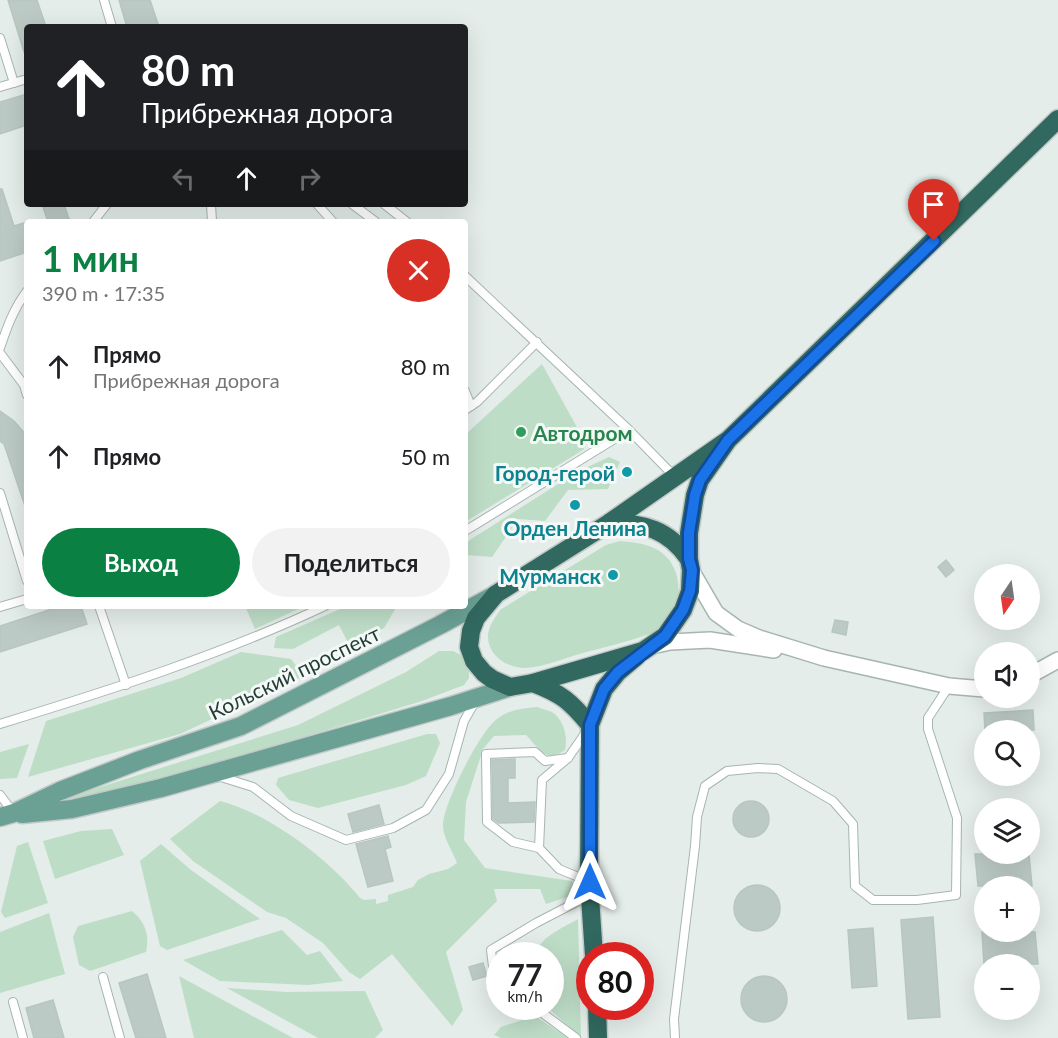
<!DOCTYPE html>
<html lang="ru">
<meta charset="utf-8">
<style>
:root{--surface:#fff;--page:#f2f2f2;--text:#202124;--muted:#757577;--accent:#0b8043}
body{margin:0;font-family:Lato,sans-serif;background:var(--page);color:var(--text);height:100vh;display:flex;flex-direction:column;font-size:22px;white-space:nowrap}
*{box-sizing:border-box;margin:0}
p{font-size:20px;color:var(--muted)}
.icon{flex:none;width:33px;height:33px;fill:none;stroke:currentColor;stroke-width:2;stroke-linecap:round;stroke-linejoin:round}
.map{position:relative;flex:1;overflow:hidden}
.panel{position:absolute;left:24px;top:219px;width:444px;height:390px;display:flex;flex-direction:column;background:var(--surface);border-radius:6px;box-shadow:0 6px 24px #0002}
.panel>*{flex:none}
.hud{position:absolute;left:24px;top:24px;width:444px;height:183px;border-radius:6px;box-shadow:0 6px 24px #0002;background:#202124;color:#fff;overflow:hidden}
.needle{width:39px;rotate:193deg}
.controls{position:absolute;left:974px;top:564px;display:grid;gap:12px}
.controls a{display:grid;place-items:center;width:66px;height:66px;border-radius:50%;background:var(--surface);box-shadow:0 6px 24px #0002;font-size:30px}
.speed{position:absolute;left:486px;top:942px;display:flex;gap:12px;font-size:30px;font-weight:700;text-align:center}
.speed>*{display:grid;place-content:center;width:78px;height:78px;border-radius:50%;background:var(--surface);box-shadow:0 6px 24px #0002;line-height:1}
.speed small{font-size:15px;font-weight:400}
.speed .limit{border:9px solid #d22;background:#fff;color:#111}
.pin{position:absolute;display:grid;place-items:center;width:51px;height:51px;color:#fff;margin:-62px -26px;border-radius:50% 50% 50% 0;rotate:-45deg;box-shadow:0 0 6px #0007}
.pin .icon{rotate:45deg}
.me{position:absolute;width:66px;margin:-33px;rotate:0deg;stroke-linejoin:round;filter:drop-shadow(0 0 4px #0008)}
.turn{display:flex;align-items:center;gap:21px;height:126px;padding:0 18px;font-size:27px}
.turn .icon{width:78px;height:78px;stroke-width:2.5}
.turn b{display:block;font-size:42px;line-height:51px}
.lanes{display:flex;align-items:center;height:57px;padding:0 18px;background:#0003;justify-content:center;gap:30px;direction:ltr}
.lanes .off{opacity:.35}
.round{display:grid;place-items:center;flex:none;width:63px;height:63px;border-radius:32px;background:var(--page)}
.summary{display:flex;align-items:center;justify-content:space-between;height:102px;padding:0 18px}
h1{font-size:36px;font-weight:700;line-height:45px;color:var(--accent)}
.action{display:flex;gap:12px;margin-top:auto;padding:12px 18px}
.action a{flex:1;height:69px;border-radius:36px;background:var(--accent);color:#fff;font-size:24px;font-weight:700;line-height:69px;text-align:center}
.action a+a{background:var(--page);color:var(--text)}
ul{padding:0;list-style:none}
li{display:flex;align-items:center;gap:18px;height:90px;padding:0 18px}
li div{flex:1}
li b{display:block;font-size:22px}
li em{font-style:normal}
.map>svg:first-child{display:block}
.green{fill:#beddc7}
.building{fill:#bccac5;stroke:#b7c6c0;stroke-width:1.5}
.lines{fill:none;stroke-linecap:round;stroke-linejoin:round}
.lane-casing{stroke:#a7b5b0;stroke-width:10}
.street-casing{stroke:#a7b5b0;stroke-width:18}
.primary-casing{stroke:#c2c9c7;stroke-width:21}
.highway-casing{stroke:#c2c9c7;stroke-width:21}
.lane{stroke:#fff;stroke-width:8}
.street{stroke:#fff;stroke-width:15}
.primary{stroke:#6ba094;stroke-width:18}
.highway{stroke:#31685f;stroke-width:18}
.route-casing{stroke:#114b97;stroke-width:15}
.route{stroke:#1a73e8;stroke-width:10}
.leisure-dot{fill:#2e9e5b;stroke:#f4f9f7;stroke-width:2}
.culture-dot{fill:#0f9aa8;stroke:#f4f9f7;stroke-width:2}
.labels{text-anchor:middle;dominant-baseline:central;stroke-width:6;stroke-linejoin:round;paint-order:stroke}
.leisure-label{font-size:21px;font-weight:bold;fill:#27864d;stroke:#f4f9f7;text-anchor:start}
.culture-label{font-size:21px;font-weight:bold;fill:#0d838f;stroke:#f4f9f7;text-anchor:end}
.street-label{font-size:21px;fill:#243e37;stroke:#f4f9f7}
</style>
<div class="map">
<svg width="1058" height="1038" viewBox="0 0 1058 1038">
<rect width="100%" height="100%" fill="#e4ede9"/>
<!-- green -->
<g class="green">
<polygon points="542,364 578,429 591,435 583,450 465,522 465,435"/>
<polygon points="609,457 620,462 608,489 568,490 545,521 518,519 492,557 465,555 465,543 577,472"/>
<path d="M620,541C645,543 667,547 676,573C680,586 680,606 671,617C666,623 657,631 649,634C628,642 604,647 583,653C565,658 544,667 525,668C507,668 487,655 488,635C489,625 495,618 500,610L606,545Z"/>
<polygon points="245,606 305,606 255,629"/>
<polygon points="347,606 397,606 384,628 350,647 339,625 293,649 274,648 276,637"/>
<polygon points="439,651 453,651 463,656 469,668 469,678 464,685 422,701 304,737 113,792 48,809 46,804 298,725 406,672"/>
<polygon points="241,652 291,659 304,676 180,734 28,777 46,721 181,678"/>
<path d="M537,707C541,709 548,710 552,712C564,720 568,737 565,750C545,764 539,748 526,735L494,736L483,749L466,802L464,840L485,868L572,881L576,894L546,904L540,889H494L497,901L446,952L463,1010L452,1026L392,954L360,979L349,972L323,943L286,918L267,912L193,861L170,839L220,801C268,813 329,859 360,898L364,900L376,899V904L388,901V895L413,887L418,880L429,874L448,869L457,863C453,852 442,836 443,824C444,803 480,731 497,719C508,710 523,708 537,707Z"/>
<polygon points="427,734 436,734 440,743 426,776 406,785 318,808 289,800 276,785 278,778"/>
<polygon points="29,744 17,778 0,779 0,752"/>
<polygon points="112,829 124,855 55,879 43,841 81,831"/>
<polygon points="28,842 48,903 5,918 1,912 17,846"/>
<polygon points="161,844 191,870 260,919 167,950 160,946 140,861"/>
<path d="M132,911C145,921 150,936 146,952L90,971L79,965L73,937L78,926Z"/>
<polygon points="49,913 65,974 0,993 0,932"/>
<path d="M578,919L581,1038L547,1007L550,1006V956H534C540,937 562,928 578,919Z"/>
<polygon points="282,930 307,955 320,951 343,981 308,985 220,981 183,960"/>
<polygon points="179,976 293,1038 194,1038"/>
<polygon points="227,988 286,992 365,991 383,1030 375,1038 318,1038"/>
<polygon points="535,1016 568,1038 501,1038 494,1035 501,1027"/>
</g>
<!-- building -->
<g class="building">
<polygon points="8,0 37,0 46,27 27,27 27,52 24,52"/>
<polygon points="119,0 150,0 159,27 127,27"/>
<polygon points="27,94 27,125 0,134 0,102"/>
<polygon points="0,189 2,189 14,226 27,222 27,252 0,261"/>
<polygon points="42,204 64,204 70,222 48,222"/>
<polygon points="0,411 14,421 27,436 27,506 25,506 4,444 0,441"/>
<polygon points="946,560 954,570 946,577 938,567"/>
<polygon points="61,606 81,606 87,624 0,652 0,626"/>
<polygon points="835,620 848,622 846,635 832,632"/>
<polygon points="1033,710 1034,730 985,730 984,713"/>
<polygon points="515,759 515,778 508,778 508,803 535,802 534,822 499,823 493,819 492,760"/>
<circle cx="751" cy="819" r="18"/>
<polygon points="379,805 384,824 353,832 348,814"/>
<polygon points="388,836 391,847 385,849 393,881 368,887 356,844"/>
<polygon points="975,854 1029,854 1032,886 978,886"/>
<circle cx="757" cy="908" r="23"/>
<polygon points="933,917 940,1017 908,1019 901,920"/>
<polygon points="873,928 877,986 852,988 848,930"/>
<polygon points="982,932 1035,932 1038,964 984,964"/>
<polygon points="483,963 487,976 473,980 469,967"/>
<polygon points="147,974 166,1038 136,1038 119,983"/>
<circle cx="764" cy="999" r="23"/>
<polygon points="53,1000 64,1038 34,1038 26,1008"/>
</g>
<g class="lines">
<!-- lane casing -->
<g class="lane-casing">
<g id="lane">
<polyline points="104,0 112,27"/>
<polyline points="0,38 14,83"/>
<polyline points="0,87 27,79"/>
<polyline points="211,204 212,222"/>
<polyline points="317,204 333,222"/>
<polyline points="352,204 376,222"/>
<polyline points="384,204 407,222"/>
<polyline points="93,222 107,204"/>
<polyline points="465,276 629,430 674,476"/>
<path d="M0,348C7,327 14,308 27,291"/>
<polyline points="0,353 24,385 27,395"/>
<polyline points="465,391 471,406"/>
<polyline points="465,410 477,402 537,342"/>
<polyline points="0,493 27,581"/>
<polyline points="465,531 629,430"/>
<polyline points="99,606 126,685"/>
<polyline points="0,607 27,599"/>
<path d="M0,724C110,690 221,655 325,606"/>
<polyline points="568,758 545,761 535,752 486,754 487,822 513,842 539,848 559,869 588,881"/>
<polyline points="221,777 253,787 291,816 346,840 393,828 426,810 449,774 464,721 475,702"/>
<polyline points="0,795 13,812"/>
<polyline points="539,848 542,780 568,758 586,732"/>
<polyline points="103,977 120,1038"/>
<polyline points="500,985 495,983 491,950 536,923 588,896"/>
<polyline points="13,1002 23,1038"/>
<polyline points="533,1006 576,1038"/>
<polyline points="675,1038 674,1019 695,846 697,817 705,786 727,771 758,768 778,769 833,801 853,824 855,886 873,900 917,900 956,895 957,818 928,729 928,718 949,686"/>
</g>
</g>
<!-- street casing -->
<g class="street-casing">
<g id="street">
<polyline points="691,570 716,613 738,629 759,638 824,658 949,686 984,689"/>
<polyline points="652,646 670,642 710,640 774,650"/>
<polyline points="1029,676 1058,660"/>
</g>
</g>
<!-- primary casing -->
<g class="primary-casing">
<g id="primary">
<polyline points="22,814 72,809 161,788 451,706 510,687"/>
<polyline points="0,817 14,813 60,791 140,760 241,726 440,625 495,595"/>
</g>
</g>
<!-- highway casing -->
<g class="highway-casing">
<g id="highway">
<polyline points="728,440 609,523 496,594 476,618 471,631 469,647 474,661 484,673 492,679 510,687 533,683 643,651 665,636 683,610 690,591 691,570 689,559 689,533 695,495 700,480 728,440 1058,119"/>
<path d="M609,523C644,523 668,529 689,559"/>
<path d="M533,683C562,694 570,701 590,725"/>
<polyline points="594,956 589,882 590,725 604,689 618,672 637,656"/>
<polyline points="597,1006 598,1038"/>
</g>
</g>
<!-- lane -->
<use href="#lane" class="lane"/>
<!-- street -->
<use href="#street" class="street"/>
<!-- primary -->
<use href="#primary" class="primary"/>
<!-- highway -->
<use href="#highway" class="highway"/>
</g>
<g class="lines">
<!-- route casing -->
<g class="route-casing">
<polyline id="route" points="590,882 590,725 604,689 618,672 665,636 683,610 690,591 692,570 689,559 689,533 695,495 700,480 728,440 934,241"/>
</g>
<!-- route -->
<use href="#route" class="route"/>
</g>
<!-- markers -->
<circle class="leisure-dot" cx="521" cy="432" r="6"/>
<g class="culture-dot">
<circle cx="627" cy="472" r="6"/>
<circle cx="575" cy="505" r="6"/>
<circle cx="613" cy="575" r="6"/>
</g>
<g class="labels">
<!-- leisure labels -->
<g class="leisure-label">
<text x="533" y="432">Автодром</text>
</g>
<!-- culture labels -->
<g class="culture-label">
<text x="615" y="472">Город-герой</text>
<text x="575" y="527" text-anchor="middle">Орден Ленина</text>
<text x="601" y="575">Мурманск</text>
</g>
<!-- street labels -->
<g class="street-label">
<text transform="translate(294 672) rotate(-26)">Кольский проспект</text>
</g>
</g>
</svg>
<div class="controls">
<a><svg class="needle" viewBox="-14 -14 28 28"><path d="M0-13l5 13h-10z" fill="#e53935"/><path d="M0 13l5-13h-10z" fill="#757577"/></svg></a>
<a><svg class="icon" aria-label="sound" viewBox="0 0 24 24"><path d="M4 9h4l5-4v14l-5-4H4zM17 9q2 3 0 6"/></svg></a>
<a><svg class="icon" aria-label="search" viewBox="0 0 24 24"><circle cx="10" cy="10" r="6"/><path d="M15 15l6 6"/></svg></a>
<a><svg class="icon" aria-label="layers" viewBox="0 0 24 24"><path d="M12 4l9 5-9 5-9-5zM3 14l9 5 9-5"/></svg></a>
<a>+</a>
<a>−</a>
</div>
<div class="speed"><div>77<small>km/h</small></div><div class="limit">80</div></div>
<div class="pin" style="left:934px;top:241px;background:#d93025"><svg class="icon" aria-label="arrive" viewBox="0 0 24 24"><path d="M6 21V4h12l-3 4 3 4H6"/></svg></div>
<svg class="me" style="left:590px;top:882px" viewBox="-20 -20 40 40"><path d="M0-17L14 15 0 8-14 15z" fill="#1a73e8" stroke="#fff" stroke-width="4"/></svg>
<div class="hud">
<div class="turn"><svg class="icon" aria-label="ahead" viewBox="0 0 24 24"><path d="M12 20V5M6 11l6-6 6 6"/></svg><div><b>80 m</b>Прибрежная дорога</div></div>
<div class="lanes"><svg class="icon off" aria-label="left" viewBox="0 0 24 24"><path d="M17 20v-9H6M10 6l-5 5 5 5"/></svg><svg class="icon" aria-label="ahead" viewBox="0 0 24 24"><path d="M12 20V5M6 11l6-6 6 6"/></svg><svg class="icon off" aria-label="right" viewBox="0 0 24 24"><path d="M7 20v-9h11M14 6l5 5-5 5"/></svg></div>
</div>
<section class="panel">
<div class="summary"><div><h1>1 мин</h1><p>390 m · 17:35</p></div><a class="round" style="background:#d93025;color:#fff"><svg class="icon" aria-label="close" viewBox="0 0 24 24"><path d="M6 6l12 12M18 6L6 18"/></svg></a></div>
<ul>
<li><svg class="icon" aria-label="ahead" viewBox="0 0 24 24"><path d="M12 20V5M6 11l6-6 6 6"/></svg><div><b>Прямо</b><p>Прибрежная дорога</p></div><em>80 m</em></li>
<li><svg class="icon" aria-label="ahead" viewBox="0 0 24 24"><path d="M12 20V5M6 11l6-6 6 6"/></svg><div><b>Прямо</b></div><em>50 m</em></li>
</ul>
<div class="action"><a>Выход</a><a>Поделиться</a></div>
</section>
</div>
